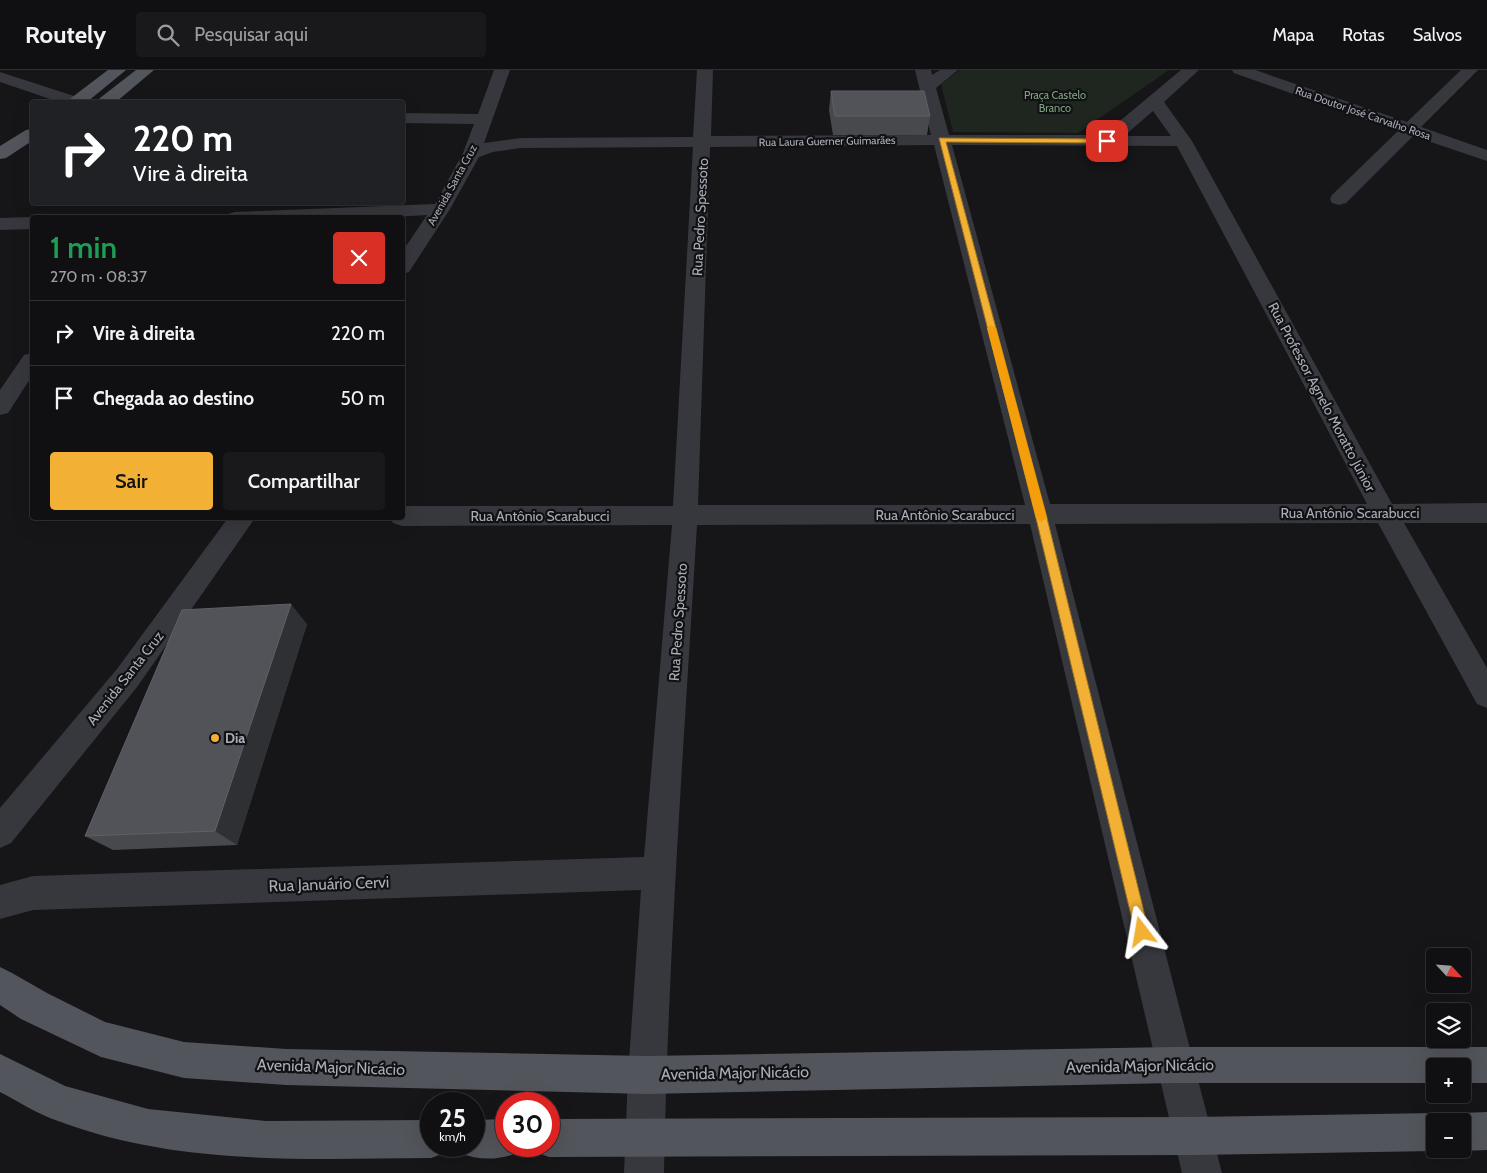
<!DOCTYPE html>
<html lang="pt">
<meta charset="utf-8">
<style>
:root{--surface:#101012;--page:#19191b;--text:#f1f3f6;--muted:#9c9d9f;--line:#303032;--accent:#f2b134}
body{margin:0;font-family:Cabin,sans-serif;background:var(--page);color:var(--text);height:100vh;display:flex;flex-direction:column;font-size:19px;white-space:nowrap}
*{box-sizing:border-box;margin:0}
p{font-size:16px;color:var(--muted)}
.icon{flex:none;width:28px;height:28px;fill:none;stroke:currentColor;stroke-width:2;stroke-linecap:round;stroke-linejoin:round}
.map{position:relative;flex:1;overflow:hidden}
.sheet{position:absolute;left:30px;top:145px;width:375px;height:305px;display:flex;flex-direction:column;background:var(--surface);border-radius:5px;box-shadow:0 5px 20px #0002,0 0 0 1px var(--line)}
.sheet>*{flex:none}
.top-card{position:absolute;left:30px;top:30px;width:375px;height:105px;border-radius:5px;box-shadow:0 5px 20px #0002,0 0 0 1px var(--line);background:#202124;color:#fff;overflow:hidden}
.needle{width:32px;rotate:116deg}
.buttons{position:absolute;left:1426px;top:878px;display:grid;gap:10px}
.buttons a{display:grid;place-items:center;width:45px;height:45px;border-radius:5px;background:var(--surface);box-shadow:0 5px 20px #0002,0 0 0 1px var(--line);font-size:25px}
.speed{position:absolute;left:420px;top:1022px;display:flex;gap:10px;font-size:25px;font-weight:700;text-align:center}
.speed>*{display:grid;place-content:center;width:65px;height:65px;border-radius:50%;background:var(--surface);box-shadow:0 5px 20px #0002,0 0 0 1px var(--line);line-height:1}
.speed small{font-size:12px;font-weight:400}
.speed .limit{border:8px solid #d22;background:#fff;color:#111}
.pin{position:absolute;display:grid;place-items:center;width:42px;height:42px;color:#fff;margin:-21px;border-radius:10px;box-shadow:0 2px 8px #0006}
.me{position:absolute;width:55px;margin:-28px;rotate:346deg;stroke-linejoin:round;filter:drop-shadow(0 0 4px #0008)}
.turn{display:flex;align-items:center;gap:18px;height:105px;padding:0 20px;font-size:22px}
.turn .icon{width:65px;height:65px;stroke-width:2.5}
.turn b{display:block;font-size:35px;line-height:42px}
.round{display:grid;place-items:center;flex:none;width:52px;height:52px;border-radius:5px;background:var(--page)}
.headline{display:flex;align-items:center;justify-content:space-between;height:85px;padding:0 20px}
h1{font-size:30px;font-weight:600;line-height:38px;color:#1e9e55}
.action{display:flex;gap:10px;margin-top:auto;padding:10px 20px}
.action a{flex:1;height:58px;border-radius:5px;background:var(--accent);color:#111;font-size:20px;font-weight:600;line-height:58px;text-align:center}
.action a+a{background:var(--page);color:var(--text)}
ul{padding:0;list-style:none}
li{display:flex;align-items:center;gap:15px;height:65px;padding:0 20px;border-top:1px solid var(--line)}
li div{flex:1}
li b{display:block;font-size:19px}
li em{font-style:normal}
header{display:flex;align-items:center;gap:30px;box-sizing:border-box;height:70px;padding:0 25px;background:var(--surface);border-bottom:1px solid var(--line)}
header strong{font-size:24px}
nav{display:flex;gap:28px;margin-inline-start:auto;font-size:18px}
.search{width:350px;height:45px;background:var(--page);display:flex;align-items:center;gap:12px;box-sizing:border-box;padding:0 18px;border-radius:5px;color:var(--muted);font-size:19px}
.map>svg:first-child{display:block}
.green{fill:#1e261f}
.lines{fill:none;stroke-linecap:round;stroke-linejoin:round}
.minor{fill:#37383d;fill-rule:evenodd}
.major{fill:#53555c;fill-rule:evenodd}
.wall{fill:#47494d}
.shaded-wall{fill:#2f3033}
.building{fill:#525359;stroke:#5f6168}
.route{fill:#f2b134;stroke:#9d7322}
.slow{fill:#f59e0b}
.poi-dot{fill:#f2b134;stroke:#111113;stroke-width:2}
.labels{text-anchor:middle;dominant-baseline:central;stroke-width:4.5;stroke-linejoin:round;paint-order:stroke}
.far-park-label{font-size:11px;fill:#7fa381;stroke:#111113}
.far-street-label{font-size:11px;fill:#a8adb8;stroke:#111113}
.street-label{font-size:14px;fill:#a8adb8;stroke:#111113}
.poi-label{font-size:14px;font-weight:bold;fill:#a8adb8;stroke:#111113;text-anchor:start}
.near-street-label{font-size:16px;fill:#a8adb8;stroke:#111113}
</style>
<header>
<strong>Routely</strong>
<div class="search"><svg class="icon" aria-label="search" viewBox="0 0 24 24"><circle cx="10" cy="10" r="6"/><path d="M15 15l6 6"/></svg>Pesquisar aqui</div>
<nav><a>Mapa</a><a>Rotas</a><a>Salvos</a></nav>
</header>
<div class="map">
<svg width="1487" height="1103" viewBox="0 0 1487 1103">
<rect width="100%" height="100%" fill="#161618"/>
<!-- green -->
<polygon class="green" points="960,0 1169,0 1078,63 953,62 941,14"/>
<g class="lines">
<!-- minor -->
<g class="minor">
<path d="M494,0H510L484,73L521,68L693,67L697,0H713L711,66L931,65L915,0H931L932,5L940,0H958L936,18L949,65H1103L1181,0H1199L1164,32L1192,71L1392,434L1487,433V453H1404L1487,598V638L1477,634L1378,453L1055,454L1222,1103H1182L1030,454L697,455C684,671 668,887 664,1103H624L628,1005L641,820L33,840L0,849V815L33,806L644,787L672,455L402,456L393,453L390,448H402V436H673L693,77L521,78L493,82L479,87L450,139L409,202L402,204V182L427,145L376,148H226L228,144L235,142L435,134L463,83L474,54L402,53V43L478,44ZM1153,41L1171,66H1124ZM934,75L1025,435H698L710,77ZM952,75L1177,76L1367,434H1050Z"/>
<polygon points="1232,0 1255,0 1407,52 1461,0 1478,0 1421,57 1487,80 1487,91 1413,66 1346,133 1339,135 1332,133 1330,129 1332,125 1398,61 1234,3"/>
<polygon points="0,2 80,28 82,32 59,32 0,12"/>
<polygon points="0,148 32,147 33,148 32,159 0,160"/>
<polygon points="32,283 32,306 8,343 0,345 0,320 24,285"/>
<polygon points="228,448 255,448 137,617 11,773 0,778 0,738 117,599"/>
</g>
<!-- major -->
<g class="major">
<polygon points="108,0 126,0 87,32 69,32 71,28"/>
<polygon points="136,0 154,0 116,32 98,32 100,28"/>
<polygon points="32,59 32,71 6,88 0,89 0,76 26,60"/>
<polygon points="0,897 12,903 47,923 105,952 184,972 286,979 647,986 1174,977 1487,977 1487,1013 1462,1013 1462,996 1435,996 1435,1013 1174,1013 647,1024 286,1015 184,1008 101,987 21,949 0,935"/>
<path d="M0,984L65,1016L148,1039L266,1051L431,1050V1076H447L445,1083L431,1088C306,1089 177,1096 58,1051C38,1044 19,1032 0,1022Z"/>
<polygon points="1487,1042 1487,1080 1462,1081 1456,1079 1462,1079 1462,1051 1435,1051 1435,1079 1441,1079 1435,1081 1193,1085 549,1087 535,1082 533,1076 549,1076 549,1049 1193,1047 1435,1043 1448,1048 1462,1043"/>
<path d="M506,1049V1076H522L520,1082C500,1090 480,1091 460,1083L458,1076H474V1050Z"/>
</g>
</g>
<!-- wall -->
<g class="wall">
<polygon points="831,21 930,46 927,65 833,65 829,40"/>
<polygon points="307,554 237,775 113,780 85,766"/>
</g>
<!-- shaded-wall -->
<polygon class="shaded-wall" points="291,534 307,554 237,775 215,761"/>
<!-- building -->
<g class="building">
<polygon points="831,21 924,21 930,46 835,46"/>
<polygon points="291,534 215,761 85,766 182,540"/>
</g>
<!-- route -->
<polygon class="route" points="939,68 1107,69 1110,71 1107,73 946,72 1046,444 1149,862 1147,867 1142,869 1137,867 1135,862 1035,444"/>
<!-- slow -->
<polygon class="slow" points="991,255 996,258 1047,448 1041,452 1036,448 987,258"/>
<!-- markers -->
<circle class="poi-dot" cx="215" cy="668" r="5"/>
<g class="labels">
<!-- far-park labels -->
<g class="far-park-label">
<text x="1055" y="25">Praça Castelo<tspan x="1055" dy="13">Branco</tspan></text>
</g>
<!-- far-street labels -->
<g class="far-street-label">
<text transform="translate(1363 43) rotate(19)">Rua Doutor José Carvalho Rosa</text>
<text transform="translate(827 71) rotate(-1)">Rua Laura Guerner Guimarães</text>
<text transform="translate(452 115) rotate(-61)">Avenida Santa Cruz</text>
</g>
<!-- street labels -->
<g class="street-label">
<text transform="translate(700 147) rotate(-87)">Rua Pedro Spessoto</text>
<text transform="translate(1322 327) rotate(62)">Rua Professor Agnelo Moratto Júnior</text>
<text x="1350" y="443">Rua Antônio Scarabucci</text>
<text x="945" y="445">Rua Antônio Scarabucci</text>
<text x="540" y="446">Rua Antônio Scarabucci</text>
<text transform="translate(678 552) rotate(-86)">Rua Pedro Spessoto</text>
<text transform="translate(125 608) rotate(-52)">Avenida Santa Cruz</text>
</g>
<!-- poi labels -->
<g class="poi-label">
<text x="225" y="668">Dia</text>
</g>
<!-- near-street labels -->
<g class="near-street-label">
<text transform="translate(329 814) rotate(-2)">Rua Januário Cervi</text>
<text transform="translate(1140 996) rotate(-1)">Avenida Major Nicácio</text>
<text transform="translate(331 997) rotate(2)">Avenida Major Nicácio</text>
<text transform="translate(735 1003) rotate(-1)">Avenida Major Nicácio</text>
</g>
</g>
</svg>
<div class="buttons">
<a><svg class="needle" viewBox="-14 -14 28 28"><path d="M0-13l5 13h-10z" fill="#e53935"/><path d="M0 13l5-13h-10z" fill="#9c9d9f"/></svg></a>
<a><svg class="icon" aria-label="layers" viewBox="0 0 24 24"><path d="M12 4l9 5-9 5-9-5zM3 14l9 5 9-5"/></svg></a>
<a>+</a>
<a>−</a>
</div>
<div class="speed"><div>25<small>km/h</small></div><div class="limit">30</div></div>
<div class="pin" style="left:1107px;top:71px;background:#d93025"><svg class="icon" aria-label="arrive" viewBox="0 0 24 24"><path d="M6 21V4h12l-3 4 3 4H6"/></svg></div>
<svg class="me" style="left:1142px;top:862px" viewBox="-20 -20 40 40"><path d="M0-17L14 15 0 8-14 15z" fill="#f2b134" stroke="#fff" stroke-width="4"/></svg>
<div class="top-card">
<div class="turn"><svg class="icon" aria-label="right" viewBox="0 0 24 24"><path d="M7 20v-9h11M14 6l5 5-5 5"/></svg><div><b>220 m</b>Vire à direita</div></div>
</div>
<section class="sheet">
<div class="headline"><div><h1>1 min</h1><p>270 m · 08:37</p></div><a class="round" style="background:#d93025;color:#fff"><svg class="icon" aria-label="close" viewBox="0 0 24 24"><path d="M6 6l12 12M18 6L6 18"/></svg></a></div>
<ul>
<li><svg class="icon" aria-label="right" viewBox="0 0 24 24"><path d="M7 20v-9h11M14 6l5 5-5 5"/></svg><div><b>Vire à direita</b></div><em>220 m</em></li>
<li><svg class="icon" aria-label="arrive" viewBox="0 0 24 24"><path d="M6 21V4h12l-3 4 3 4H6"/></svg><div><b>Chegada ao destino</b></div><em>50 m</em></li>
</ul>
<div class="action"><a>Sair</a><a>Compartilhar</a></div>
</section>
</div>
